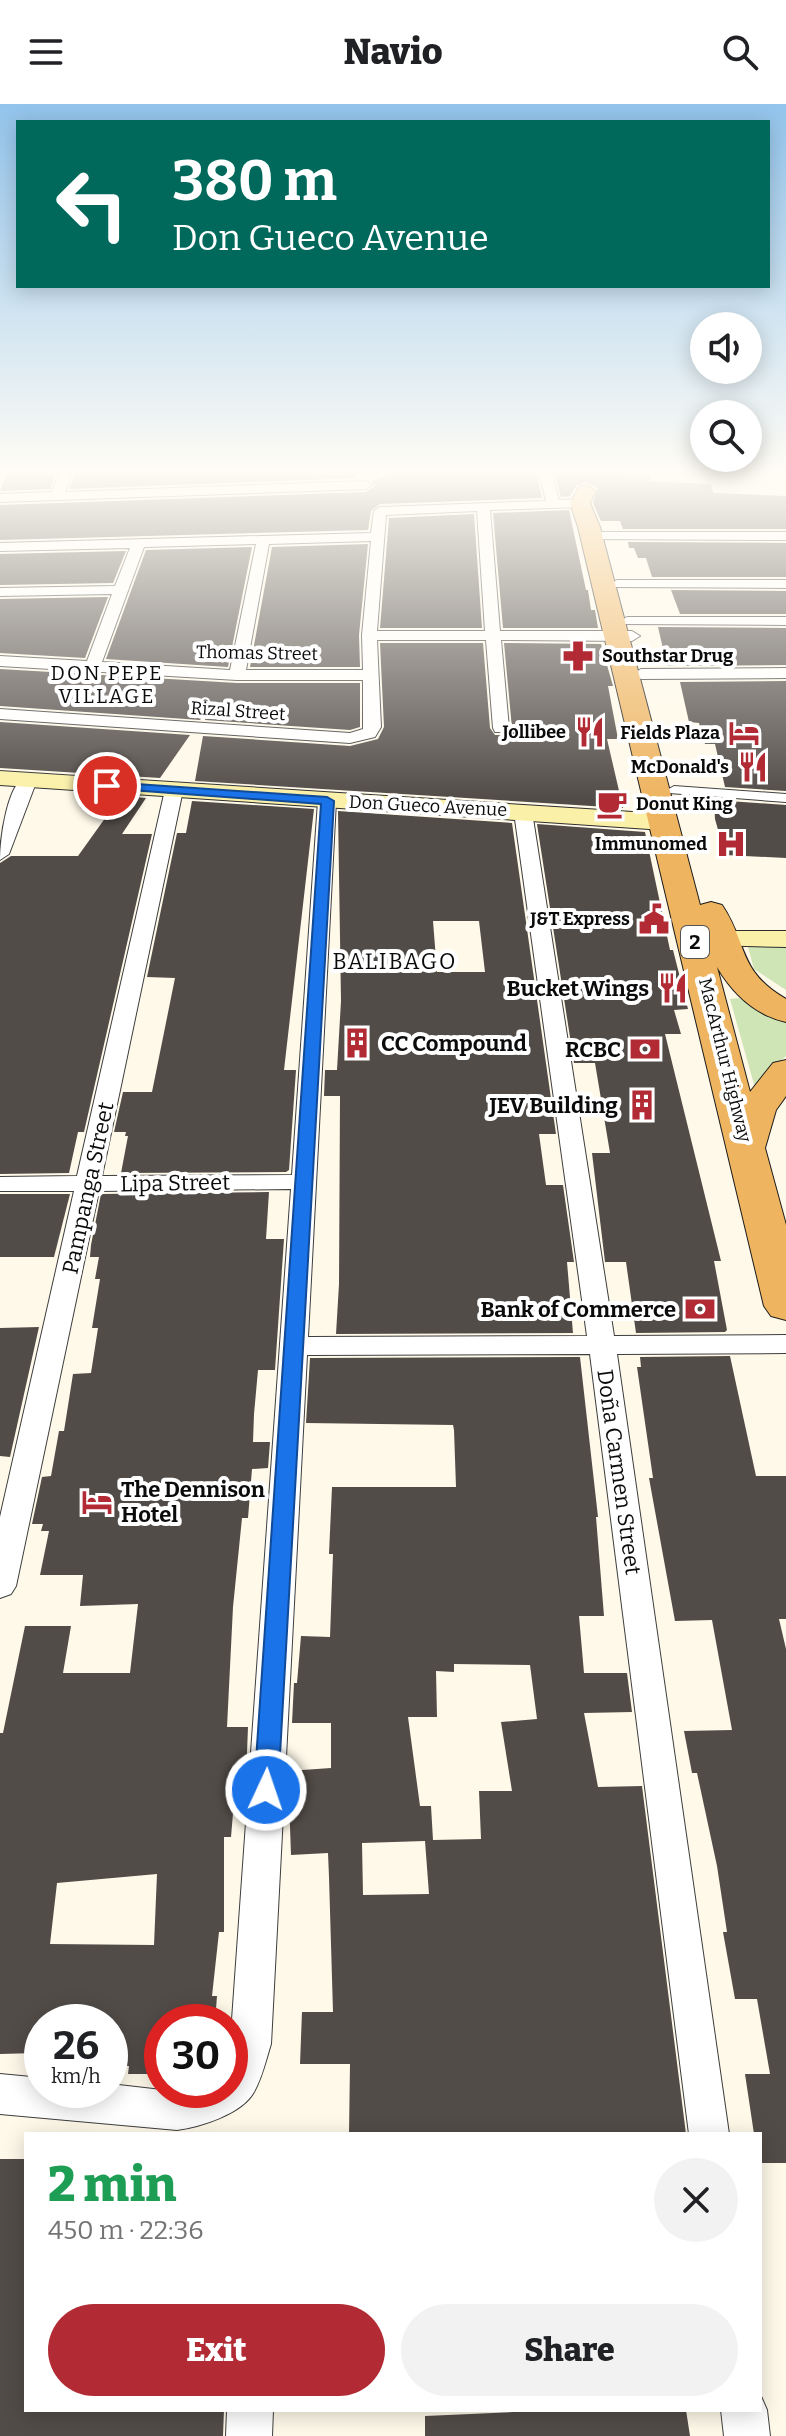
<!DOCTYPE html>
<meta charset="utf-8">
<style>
:root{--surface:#fff;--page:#f2f2f2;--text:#202124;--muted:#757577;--accent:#b22b34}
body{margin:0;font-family:Bitter,serif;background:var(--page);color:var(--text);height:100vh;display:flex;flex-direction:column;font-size:30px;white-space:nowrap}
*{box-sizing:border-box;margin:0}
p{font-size:26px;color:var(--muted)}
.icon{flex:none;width:44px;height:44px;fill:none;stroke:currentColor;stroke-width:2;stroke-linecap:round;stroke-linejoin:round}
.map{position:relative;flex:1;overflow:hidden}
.side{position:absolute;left:24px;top:2028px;width:738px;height:280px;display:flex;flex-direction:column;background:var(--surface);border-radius:0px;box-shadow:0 4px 20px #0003}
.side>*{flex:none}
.hud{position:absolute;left:16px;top:16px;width:754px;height:168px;border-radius:0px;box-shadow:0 4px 20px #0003;background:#00695c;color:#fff;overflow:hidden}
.buttons{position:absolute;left:690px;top:208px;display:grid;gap:16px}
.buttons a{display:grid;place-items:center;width:72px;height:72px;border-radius:50%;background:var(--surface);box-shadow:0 4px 20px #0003;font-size:40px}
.speed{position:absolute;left:24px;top:1900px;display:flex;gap:16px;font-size:40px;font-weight:700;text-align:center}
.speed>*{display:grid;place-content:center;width:104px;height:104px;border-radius:50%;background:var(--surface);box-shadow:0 4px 20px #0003;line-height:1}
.speed small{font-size:20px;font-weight:400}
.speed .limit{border:12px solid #d22;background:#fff;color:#111}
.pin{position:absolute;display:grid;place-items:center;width:68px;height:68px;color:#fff;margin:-34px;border:4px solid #fff;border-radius:50%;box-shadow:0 2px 8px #0007}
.me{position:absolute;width:88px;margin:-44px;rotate:3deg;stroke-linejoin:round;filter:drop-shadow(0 0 6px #0008)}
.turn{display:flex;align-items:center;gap:28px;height:168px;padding:0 24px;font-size:36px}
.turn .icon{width:104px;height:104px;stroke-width:2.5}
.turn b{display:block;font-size:56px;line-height:68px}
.round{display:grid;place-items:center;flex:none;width:84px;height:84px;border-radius:42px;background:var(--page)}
.head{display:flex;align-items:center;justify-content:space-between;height:136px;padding:0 24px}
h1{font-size:48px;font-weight:800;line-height:60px;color:#1e9e55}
.primary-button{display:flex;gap:16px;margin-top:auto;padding:16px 24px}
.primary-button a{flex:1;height:92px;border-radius:48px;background:var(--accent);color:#fff;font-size:32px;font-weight:800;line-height:92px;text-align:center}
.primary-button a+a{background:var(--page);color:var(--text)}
header{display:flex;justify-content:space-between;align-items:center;height:104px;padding:0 24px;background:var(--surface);font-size:36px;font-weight:800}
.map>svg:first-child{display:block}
.green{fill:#cfe5b6}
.building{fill:#524c48;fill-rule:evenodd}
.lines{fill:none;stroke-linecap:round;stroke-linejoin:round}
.pedestrian-casing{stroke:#3e3e3e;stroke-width:2}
.minor-casing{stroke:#3e3e3e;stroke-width:2}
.secondary-casing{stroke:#2d2d2d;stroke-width:2}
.trunk-casing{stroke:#1c1c1c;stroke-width:2}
.pedestrian{fill:#fff;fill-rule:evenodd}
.minor{fill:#fff;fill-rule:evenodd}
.secondary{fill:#faf0a8;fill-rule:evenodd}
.trunk{fill:#eeb460;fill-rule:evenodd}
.route{fill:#1a73e8;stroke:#114b97;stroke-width:2}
.labels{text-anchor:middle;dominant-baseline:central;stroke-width:8;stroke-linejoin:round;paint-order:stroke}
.far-street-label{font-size:18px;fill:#0b0b0b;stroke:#fff}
.far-poi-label{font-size:18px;font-weight:bold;fill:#0b0b0b;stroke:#fff;text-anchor:end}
.far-neighbourhood-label{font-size:20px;letter-spacing:2px;fill:#0b0b0b;stroke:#fff}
.shield{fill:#fff;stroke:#545454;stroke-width:2}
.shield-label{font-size:20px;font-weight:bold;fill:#0b0b0b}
.far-quarter-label{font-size:22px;letter-spacing:2px;fill:#0b0b0b;stroke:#fff}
.poi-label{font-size:22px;font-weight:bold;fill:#0b0b0b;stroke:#fff;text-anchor:end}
.street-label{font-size:22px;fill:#0b0b0b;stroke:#fff}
</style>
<header><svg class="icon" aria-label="menu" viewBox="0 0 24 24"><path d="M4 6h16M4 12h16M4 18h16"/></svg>Navio<svg class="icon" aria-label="search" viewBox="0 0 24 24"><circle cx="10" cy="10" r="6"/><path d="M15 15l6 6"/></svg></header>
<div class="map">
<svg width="786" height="2332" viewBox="0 0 786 2332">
<rect width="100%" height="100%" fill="#fef9e9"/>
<!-- green -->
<g class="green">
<polygon points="748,843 786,843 786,886 754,865"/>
<polygon points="739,894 786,916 786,952 761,973 755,984 730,895"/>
</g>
<!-- building -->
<g class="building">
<polygon points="7,368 57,368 50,385 0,387"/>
<polygon points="75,368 355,368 355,374 69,385"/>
<polygon points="399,368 536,368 542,394 380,400 371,407 368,426 0,436 0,401 366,388 375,382 371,377"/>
<polygon points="554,368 649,371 650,377 711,380 713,389 786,392 786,425 623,425 620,417 601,417 593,399 598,384 585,378 576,382 570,392 561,393"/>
<polygon points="569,406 586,486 588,486 591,506 595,506 598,524 503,524 493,409"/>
<polygon points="474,410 482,524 380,524 389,414"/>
<polygon points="628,438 786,439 786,473 652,473 646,454 638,454 634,444 629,444"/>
<polygon points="368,440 359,531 360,563 250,563 272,443"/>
<polygon points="252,443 228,563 106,555 146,446"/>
<polygon points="126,447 113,479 0,481 0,450"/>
<polygon points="671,486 786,487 786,510 680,510"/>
<polygon points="108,493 85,554 0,549 0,495"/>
<polygon points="658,523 786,524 786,561 667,562"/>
<polygon points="380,539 483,539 490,624 495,631 507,631 512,624 504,539 601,540 613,582 608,582 618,635 607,635 623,704 195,677 203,632 350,642 378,635 384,623"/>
<polygon points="0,565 237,579 360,579 360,623 350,626 205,616 207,606 200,616 0,602"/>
<polygon points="786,577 786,687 725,683 715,640 705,640 699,619 689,618 680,578"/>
<polygon points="0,618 190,631 160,674 0,664"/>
<polygon points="121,692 146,694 122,730 152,730 84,1028 78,1028 69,1069 0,1070 0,759 11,752 78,752"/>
<polygon points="714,696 786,701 786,754 725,751 715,715"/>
<polygon points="192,697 314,705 284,966 296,966 289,1066 286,1068 121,1069 128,1032 125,1032 126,1028 114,1028 123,988 152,988 175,874 147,873 177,729 186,729"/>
<path d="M338,707L512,719L556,1030H539L546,1081H563L574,1158H567L573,1229L336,1230L339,1180L340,992H324L325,966H337L341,897ZM433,817H479L485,868H437Z"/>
<polygon points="537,720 645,728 670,846 673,846 688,905 674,906 681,930 665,930 721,1157 714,1157 727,1226 725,1228 636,1229 626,1158 605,1158 592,1049 610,1049 595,959 574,959"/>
<path d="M269,1088L266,1135H284L275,1266H258L254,1310L253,1338H270L268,1364L252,1365L248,1414H242L233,1503L227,1623H248L246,1674H236L231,1733H224V1828H219L212,1892H217L215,1918H162V1970H128L129,1962H110V1918H41L37,1949L0,1950V1629H3L25,1522H71L63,1569H130L138,1500L80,1502L83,1471H40L49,1427H41L43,1420H32L42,1373L51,1372L59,1327H64L73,1270L91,1269L98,1224H92L100,1175H95L99,1153H90L91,1141L101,1090ZM157,1770L154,1841L50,1840L57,1779Z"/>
<polygon points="0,1090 70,1090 54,1153 0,1153"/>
<polygon points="39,1223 10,1353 0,1352 0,1224"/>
<polygon points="730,1252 756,1372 786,1372 786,1515 779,1515 786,1545 786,2059 760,2059 760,2030 754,2030 745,1970 770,1970 757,1895 735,1895 723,1828 727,1828 717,1762 697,1669 692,1669 684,1627 732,1626 712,1516 675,1517 649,1374 653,1374 637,1263 641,1263 640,1253"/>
<path d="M580,1253L598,1413H596L604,1512H579L584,1569H627L632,1608L584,1609L598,1683L642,1682L686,2030H349L350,1960H300L302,1908H333L329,1773L328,1749L291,1751L288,1667L331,1664V1619H292L294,1579H297L301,1532L330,1533L333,1450H329L332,1383H456L454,1326L453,1321L306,1319L310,1254ZM454,1560L530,1561L537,1615L501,1618L512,1687H479L481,1735L433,1736L431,1702H420L408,1613H437L436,1567L454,1568ZM425,1737L429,1790L363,1791L362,1739Z"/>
<polygon points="0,2055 26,2055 26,2306 224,2306 223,2332 0,2332"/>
<polygon points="560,2306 686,2306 690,2332 425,2332 425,2312"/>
</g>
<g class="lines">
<!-- pedestrian casing -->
<g class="pedestrian-casing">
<polygon id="pedestrian" points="674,682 786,690 786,698 669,689 667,686"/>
</g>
<!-- minor casing -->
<g class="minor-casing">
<g id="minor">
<polygon points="60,368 72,368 65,388 366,377 372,381 366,385 0,398 0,390 52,388"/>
<path d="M539,368H551L559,396L580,395L586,399L580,403L490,406L500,527H632L640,532L632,537L501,536L509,624L507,628H495L493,624L486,536H377L381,623L375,633L350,639L0,615V605L350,629L363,625V576H237L0,562V552L87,557L112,490L0,492V484L115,482L130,444L0,447V439L371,429L374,407L380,403L546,397ZM477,407L485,527H377L386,411ZM371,437L362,531L363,566H246L269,440ZM256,440L230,566L102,558L144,443Z"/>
<polygon points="591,428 786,428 786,436 586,435 586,429"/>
<polygon points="617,476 786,476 786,484 612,483 610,480"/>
<polygon points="627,513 786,513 786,521 622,520 620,517"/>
<polygon points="786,564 786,574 641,575 633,570 641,565"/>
<path d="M28,671L37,676L9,750L0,756C0,736 7,677 28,671Z"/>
<path d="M174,681L183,686L102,1072L292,1071L318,697L321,693H333L336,697L308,1233L587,1232L514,708L523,703L532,708L614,1232L786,1231V1249L617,1250L729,2030H689L590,1250L307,1251L271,1940C266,1956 262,1974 254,1988C242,2010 200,2023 177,2026L0,2010V1970L42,1974V1986H110V1980L162,1986H230V1944L291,1085L99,1087L16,1482L11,1490L0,1494V1413L74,1087H0V1073L77,1072L165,686Z"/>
<polygon points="760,2290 767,2306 770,2332 724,2332 721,2306 760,2306"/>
<polygon points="227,2306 273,2306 272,2332 226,2332"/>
</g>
</g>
<!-- secondary casing -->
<g class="secondary-casing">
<g id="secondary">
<polygon points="0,667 664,710 673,713 677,718 673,723 664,726 0,681"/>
<polygon points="719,827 786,827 786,843 709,841 705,835 709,829"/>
</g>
</g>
<!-- trunk casing -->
<g class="trunk-casing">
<path id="trunk" d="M586,381L596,387L590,399L600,423L700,801L711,798L722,801C748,839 737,867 786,895V918C755,911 733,890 717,863L750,988L773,959L786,956V992L776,1006L765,1044L786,1121V1216L771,1212L764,1202L578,423L570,399L579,383Z"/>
</g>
<!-- pedestrian -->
<use href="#pedestrian" class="pedestrian"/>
<!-- minor -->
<use href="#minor" class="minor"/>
<!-- secondary -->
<use href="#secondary" class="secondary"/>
<!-- trunk -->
<use href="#trunk" class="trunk"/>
</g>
<!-- sky -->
<linearGradient id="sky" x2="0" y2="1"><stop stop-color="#92c4ec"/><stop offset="0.53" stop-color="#fffcf5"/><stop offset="1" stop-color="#fffcf5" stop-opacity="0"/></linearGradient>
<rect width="786" height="695" fill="url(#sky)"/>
<!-- route -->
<polygon class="route" points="107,678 327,693 334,697 278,1686 275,1693 266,1696 258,1693 254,1686 321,700 103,684 101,682"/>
<!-- icons -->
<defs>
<g id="pharmacy-bare" transform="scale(2.4)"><path d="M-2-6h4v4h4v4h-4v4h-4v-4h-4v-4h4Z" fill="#b22b34" stroke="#fff" stroke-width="2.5" paint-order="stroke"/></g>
<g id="restaurant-bare" transform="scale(2.4)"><path d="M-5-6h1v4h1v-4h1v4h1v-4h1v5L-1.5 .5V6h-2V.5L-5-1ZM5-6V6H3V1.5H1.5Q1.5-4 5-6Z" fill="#b22b34" stroke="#fff" stroke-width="2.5" paint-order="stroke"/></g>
<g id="hotel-bare" transform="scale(2.4)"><path d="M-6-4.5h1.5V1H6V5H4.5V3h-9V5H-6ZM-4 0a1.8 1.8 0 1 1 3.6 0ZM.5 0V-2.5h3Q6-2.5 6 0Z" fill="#b22b34" stroke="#fff" stroke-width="2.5" paint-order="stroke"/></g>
<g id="cafe-bare" transform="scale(2.4)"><path d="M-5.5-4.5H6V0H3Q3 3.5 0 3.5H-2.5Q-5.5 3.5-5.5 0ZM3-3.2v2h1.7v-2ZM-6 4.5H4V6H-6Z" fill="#b22b34" stroke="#fff" stroke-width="2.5" paint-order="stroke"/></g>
<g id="hospital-bare" transform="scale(2.4)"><path d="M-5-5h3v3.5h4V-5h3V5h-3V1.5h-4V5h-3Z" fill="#b22b34" stroke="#fff" stroke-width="2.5" paint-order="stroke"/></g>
<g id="civic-bare" transform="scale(2.4)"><path d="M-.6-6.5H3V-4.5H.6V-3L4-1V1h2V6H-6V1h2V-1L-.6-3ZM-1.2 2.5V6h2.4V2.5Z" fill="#b22b34" stroke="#fff" stroke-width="2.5" paint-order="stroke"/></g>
<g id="building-bare" transform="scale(2.4)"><path d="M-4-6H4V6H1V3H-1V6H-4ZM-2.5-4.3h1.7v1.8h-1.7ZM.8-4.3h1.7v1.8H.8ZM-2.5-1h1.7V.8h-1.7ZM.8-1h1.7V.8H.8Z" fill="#b22b34" stroke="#fff" stroke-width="2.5" paint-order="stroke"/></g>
<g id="bank-bare" transform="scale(2.4)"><path d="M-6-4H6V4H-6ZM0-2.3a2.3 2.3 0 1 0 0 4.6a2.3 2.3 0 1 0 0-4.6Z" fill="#b22b34" stroke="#fff" stroke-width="2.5" paint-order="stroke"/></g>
</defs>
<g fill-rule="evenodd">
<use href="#pharmacy-bare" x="578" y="552"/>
<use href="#restaurant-bare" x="590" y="628"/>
<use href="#hotel-bare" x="744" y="629"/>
<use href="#restaurant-bare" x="753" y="663"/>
<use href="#cafe-bare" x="612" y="700"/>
<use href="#hospital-bare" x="731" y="740"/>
<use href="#civic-bare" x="654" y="815"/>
<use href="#restaurant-bare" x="673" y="884"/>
<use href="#building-bare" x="357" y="939"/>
<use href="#bank-bare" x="645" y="945"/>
<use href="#building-bare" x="642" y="1001"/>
<use href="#bank-bare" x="700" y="1205"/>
<use href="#hotel-bare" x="97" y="1398"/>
</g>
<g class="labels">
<!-- far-street labels -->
<g class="far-street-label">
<text transform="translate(257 549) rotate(1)">Thomas Street</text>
<text transform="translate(238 607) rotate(4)">Rizal Street</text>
<text transform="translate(428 702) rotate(3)">Don Gueco Avenue</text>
<text transform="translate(725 956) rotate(76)">MacArthur Highway</text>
</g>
<!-- far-poi labels -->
<g class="far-poi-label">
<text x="602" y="552" text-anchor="start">Southstar Drug</text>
<text x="566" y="628">Jollibee</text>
<text x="720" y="629">Fields Plaza</text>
<text x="729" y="663">McDonald's</text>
<text x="636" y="700" text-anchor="start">Donut King</text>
<text x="707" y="740">Immunomed</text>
<text x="630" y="815">J&amp;T Express</text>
</g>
<!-- far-neighbourhood labels -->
<g class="far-neighbourhood-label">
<text x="107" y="569">DON PEPE<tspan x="107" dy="23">VILLAGE</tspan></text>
</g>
<!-- shield labels -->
<rect class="shield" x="681" y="822" width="28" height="32" rx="6"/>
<g class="shield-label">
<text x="695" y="838">2</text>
</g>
<!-- far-quarter labels -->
<g class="far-quarter-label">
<text x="395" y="857">BALIBAGO</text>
</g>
<!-- poi labels -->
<g class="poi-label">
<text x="649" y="884">Bucket Wings</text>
<text x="381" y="939" text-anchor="start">CC Compound</text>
<text x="621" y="945">RCBC</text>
<text x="618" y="1001">JEV Building</text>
<text x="676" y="1205">Bank of Commerce</text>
<text x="121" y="1385" text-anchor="start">The Dennison<tspan x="121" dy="25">Hotel</tspan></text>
</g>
<!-- street labels -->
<g class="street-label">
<text transform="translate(175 1079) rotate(-1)">Lipa Street</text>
<text transform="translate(88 1084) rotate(-78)">Pampanga Street</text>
<text transform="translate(619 1368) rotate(82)">Doña Carmen Street</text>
</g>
</g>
</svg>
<div class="buttons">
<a><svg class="icon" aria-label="sound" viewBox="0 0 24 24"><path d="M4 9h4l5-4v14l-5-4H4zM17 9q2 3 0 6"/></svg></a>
<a><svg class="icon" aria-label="search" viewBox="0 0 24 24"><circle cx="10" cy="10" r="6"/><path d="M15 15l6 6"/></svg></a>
</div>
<div class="speed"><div>26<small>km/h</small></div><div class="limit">30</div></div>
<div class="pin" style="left:107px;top:682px;background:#d93025"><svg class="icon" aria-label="arrive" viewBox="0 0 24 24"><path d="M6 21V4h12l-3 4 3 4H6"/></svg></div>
<svg class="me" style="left:266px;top:1686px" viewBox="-20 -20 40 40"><circle r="17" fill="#1a73e8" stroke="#fff" stroke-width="3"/><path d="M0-11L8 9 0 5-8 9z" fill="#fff"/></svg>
<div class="hud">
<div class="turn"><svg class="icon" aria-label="left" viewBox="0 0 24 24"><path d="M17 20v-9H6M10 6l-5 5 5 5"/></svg><div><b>380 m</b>Don Gueco Avenue</div></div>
</div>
<section class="side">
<div class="head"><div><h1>2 min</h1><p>450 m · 22:36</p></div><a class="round"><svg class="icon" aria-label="close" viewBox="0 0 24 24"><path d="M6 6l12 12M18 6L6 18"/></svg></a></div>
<div class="primary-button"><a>Exit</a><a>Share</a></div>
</section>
</div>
